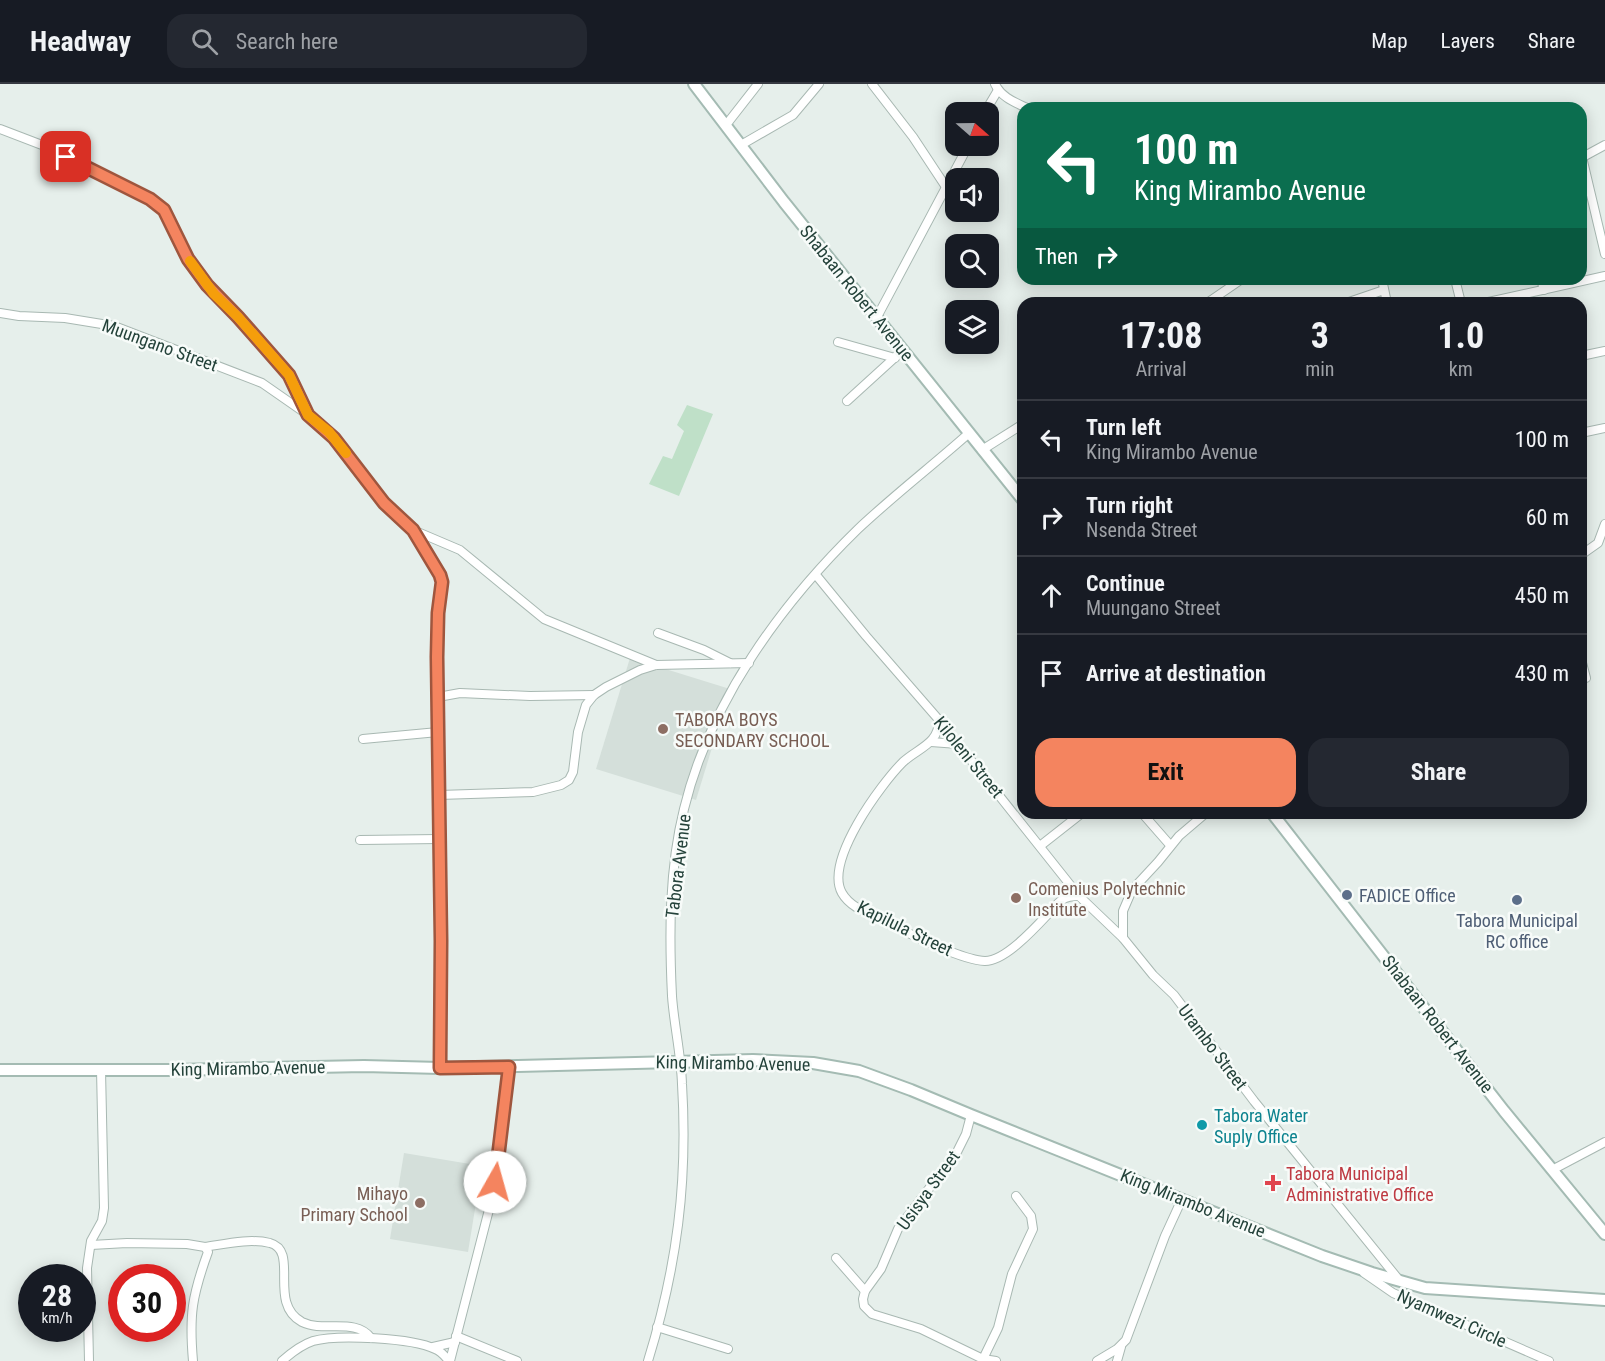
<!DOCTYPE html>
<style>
:root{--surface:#171b24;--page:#242831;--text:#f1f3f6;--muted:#9ea1a6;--line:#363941;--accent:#f4845f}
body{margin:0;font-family:"Roboto Condensed",sans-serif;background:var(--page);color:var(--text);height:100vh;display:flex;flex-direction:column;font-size:22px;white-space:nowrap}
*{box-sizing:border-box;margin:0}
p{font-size:20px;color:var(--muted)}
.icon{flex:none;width:33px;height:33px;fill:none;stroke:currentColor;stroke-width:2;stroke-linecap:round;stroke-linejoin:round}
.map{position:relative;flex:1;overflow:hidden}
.sheet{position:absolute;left:1017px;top:213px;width:570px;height:522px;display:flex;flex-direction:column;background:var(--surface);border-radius:18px;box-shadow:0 3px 15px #0003}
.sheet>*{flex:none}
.hud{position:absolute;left:1017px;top:18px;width:570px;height:183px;border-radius:18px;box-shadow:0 3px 15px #0003;background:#0b6e4f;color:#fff;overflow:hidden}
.needle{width:39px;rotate:110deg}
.buttons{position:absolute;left:945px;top:18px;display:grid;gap:12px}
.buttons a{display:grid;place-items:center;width:54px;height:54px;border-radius:12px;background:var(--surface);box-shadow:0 3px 15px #0003;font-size:30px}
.speed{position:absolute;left:18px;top:1180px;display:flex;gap:12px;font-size:30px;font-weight:700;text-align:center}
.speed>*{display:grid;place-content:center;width:78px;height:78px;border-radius:50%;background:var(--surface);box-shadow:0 3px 15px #0003;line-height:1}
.speed small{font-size:15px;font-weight:400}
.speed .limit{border:9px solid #d22;background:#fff;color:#111}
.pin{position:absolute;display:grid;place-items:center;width:51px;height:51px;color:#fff;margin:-26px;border-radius:12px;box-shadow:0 3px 9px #0006}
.me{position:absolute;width:66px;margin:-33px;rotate:7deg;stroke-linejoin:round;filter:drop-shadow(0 0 4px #0008)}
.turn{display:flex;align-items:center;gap:21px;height:126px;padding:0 18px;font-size:27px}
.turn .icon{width:78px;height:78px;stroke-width:2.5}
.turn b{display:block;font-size:42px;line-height:51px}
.then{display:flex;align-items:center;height:57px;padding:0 18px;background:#0003;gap:12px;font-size:22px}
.eta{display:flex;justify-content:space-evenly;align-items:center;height:102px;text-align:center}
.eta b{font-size:36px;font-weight:700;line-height:42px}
.cta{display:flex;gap:12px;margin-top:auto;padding:12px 18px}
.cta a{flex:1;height:69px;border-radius:18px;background:var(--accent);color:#111;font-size:24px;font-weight:700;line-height:69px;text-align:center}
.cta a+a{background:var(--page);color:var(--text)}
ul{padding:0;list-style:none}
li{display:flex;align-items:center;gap:18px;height:78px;padding:0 18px;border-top:2px solid var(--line)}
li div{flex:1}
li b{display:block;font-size:22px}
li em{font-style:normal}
header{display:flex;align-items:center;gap:36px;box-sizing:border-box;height:84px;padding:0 30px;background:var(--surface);border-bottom:2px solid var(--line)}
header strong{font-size:28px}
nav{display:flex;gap:33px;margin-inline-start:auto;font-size:21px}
.search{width:420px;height:54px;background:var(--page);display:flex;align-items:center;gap:15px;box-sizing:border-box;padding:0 21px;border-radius:18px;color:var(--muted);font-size:22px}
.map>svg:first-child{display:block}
.built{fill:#d4dfda}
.green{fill:#bfe0c8}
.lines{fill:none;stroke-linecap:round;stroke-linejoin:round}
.street-casing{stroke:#a8b8b2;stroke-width:10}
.secondary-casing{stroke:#a4bbb3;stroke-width:14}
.street{stroke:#fff;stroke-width:8}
.secondary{stroke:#fff;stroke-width:10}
.route-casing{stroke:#9f563e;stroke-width:15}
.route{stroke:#f4845f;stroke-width:10}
.slow{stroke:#f59e0b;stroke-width:10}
.education-dot{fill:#8d6e63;stroke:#f7fbf9;stroke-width:2}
.service-dot{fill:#5c6f8a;stroke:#f7fbf9;stroke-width:2}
.culture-dot{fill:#0f9aa8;stroke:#f7fbf9;stroke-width:2}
.health-dot{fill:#e0444e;stroke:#f7fbf9;stroke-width:2}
.labels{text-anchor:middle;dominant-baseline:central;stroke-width:5;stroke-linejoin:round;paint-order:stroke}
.street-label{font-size:18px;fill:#24423a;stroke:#f7fbf9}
.education-label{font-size:18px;fill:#785e54;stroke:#f7fbf9;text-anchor:start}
.service-label{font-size:18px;fill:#4e5e75;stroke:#f7fbf9;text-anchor:start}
.culture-label{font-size:18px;fill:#0d838f;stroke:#f7fbf9;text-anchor:start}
.health-label{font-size:18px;fill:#be3a42;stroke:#f7fbf9;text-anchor:start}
</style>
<header>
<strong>Headway</strong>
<div class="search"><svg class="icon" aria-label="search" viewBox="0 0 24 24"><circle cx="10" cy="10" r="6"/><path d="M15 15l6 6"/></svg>Search here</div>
<nav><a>Map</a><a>Layers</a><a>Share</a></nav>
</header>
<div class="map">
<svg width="1605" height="1277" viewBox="0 0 1605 1277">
<rect width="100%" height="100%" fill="#e6efeb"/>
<!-- built -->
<g class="built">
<polygon points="630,574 730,605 696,716 596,685"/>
<polygon points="404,1069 482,1082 468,1168 390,1155"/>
</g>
<!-- green -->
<polygon class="green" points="687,321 713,330 679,412 649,400 663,372 672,375 684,347 677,341"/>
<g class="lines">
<!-- street casing -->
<g class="street-casing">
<g id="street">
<polyline points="872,0 913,53 946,103"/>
<path d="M995,0C1001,13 1014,18 1027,24"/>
<polyline points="985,28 998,6"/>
<polyline points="726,41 758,0"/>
<polyline points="0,45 55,66 150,115 164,126 188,175 207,201 238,233 289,291 306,328"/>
<polyline points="741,61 793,31 819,0"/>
<polyline points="1582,73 1605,170"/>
<polyline points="1581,74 1605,61"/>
<polyline points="1382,195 1387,219"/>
<polyline points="1455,195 1461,219"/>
<polyline points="1541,195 1544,206"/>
<polyline points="1207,219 1242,195"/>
<polyline points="1346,219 1384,206"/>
<polyline points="1484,219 1605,192"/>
<polyline points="0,229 19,232 65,234 114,242 262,299 308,331 329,348 384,419 397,434 413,446 460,466 544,535 656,581"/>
<polyline points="877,233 968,62"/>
<polyline points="838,258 895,274"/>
<polyline points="1581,272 1605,267"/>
<polyline points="847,317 903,266"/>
<polyline points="1581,349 1605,344"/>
<polyline points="982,366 1023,340"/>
<polyline points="413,446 442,498 438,529 437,573 441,857 440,984"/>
<polyline points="1581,471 1598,459 1605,440"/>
<polyline points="816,491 866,552 939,636 1079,812 1123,854"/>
<polyline points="658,549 704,566 730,579"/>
<polyline points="1581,575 1586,594"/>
<polyline points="438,613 460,609 530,612 594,611"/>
<path d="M939,636C939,660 918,664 903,678C881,700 824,777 842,809C851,825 873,831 888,839C910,850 961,876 985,877C1005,877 1035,844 1049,829C1053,825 1057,819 1062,816C1066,813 1073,812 1079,812"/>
<polyline points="363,655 438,648"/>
<polyline points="931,658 958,660"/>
<polyline points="439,711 533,708 561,701 569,696 573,688 578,648 586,621 594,611 606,603 640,586 656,581 749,579"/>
<polyline points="1142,729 1170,761"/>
<polyline points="1206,729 1179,752 1158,778 1132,806 1123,827 1123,854 1153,891 1174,911 1254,1017 1399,1196"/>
<polyline points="360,756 439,755"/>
<polyline points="1040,762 1082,729"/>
<polyline points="971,1031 966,1050 957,1068 898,1145 881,1185 865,1207 863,1215 864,1222 872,1230 921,1245 983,1275 998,1244 1012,1190 1033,1145 1031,1132 1016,1112"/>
<polyline points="1552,1086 1605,1058"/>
<path d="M91,1161L127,1159L187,1160L205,1163L208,1168C192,1212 189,1231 193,1277"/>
<path d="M205,1163C225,1160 249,1154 270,1159C300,1167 267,1219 302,1238C324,1249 355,1233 371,1254"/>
<polyline points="836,1174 865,1207"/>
<polyline points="1364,1189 1393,1209 1549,1277"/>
<polyline points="657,1243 728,1265"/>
<polyline points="456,1252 517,1277"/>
<polyline points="433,1263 455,1258"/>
<polyline points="89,1277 87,1184 91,1157 102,1137 104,1124 101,986"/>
<path d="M282,1277C291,1269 301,1261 313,1257C337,1250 413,1254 435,1265C441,1267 445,1272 449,1277"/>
<polyline points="450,1277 492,1114 509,983"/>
<path d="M648,1277C677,1183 688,1098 682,1000C681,970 674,941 672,912C669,850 669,785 684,725C710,618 780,521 858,445C893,412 932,382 968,350"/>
<polyline points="982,1277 983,1275 996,1277"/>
<polyline points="1097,1277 1117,1265 1126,1256 1165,1152 1182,1115"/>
<polyline points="1117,1277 1121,1263"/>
</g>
</g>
<!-- secondary casing -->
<g class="secondary-casing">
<g id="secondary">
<polyline points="694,0 784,118 1023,416"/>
<polyline points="1272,729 1504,1027 1605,1150"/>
<polyline points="0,986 174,986 364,982 440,984 753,976 813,979 859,987 911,1006 971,1031 1322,1172 1372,1189 1425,1204 1605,1216"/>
</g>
</g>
<!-- street -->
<use href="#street" class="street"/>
<!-- secondary -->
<use href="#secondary" class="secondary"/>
</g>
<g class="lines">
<!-- route casing -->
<g class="route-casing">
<polyline id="route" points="66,73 150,115 164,126 188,175 207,201 238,233 289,291 308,331 334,354 384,419 413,446 440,491 442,498 438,529 437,573 441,857 440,984 509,983 495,1098"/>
</g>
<!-- route -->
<use href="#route" class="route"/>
<!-- slow -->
<polyline class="slow" points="190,177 214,210 238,233 289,291 308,331 329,348 346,369"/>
</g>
<!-- markers -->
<g class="education-dot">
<circle cx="663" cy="645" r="6"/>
<circle cx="1016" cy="814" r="6"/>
<circle cx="420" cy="1119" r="6"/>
</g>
<g class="service-dot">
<circle cx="1347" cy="811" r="6"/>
<circle cx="1517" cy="816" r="6"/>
</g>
<circle class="culture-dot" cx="1202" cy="1041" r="6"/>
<path class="health-dot" d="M1270 1090h6v6h6v6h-6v6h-6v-6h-6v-6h6z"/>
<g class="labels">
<!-- street labels -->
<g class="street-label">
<text transform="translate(857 209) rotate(51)">Shabaan Robert Avenue</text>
<text transform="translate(160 261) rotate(20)">Muungano Street</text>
<text transform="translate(969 673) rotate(51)">Kiloleni Street</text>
<text transform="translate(678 782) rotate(-83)">Tabora Avenue</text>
<text transform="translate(905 844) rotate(26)">Kapilula Street</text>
<text transform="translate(1438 940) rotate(52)">Shabaan Robert Avenue</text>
<text transform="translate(1213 963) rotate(53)">Urambo Street</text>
<text transform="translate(733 979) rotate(1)">King Mirambo Avenue</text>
<text transform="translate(248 984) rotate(-1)">King Mirambo Avenue</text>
<text transform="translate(928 1106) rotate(-54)">Usisya Street</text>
<text transform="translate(1193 1119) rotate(22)">King Mirambo Avenue</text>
<text transform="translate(1452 1234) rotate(24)">Nyamwezi Circle</text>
</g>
<!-- education labels -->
<g class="education-label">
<text x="675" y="635">TABORA BOYS<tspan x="675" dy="21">SECONDARY SCHOOL</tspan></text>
<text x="1028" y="804">Comenius Polytechnic<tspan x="1028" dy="21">Institute</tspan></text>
<text x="408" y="1109" text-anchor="end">Mihayo<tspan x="408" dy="21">Primary School</tspan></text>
</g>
<!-- service labels -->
<g class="service-label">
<text x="1359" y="811">FADICE Office</text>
<text x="1517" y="836" text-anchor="middle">Tabora Municipal<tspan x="1517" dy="21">RC office</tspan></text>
</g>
<!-- culture labels -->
<g class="culture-label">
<text x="1214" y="1031">Tabora Water<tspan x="1214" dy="21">Suply Office</tspan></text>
</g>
<!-- health labels -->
<g class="health-label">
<text x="1286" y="1089">Tabora Municipal<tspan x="1286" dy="21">Administrative Office</tspan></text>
</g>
</g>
</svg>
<div class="buttons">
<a><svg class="needle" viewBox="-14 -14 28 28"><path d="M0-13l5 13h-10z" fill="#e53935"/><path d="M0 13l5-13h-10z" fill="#9ea1a6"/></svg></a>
<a><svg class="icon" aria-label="sound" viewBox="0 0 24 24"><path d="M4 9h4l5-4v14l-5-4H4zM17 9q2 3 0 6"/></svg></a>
<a><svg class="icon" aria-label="search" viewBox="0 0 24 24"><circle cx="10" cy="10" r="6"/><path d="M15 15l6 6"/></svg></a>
<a><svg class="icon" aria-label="layers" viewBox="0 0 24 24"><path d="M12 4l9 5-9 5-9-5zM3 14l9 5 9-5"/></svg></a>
</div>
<div class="speed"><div>28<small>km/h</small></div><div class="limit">30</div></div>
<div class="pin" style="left:66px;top:73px;background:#d93025"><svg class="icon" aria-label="arrive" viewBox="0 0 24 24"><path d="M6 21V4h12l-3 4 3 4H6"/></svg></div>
<svg class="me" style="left:495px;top:1098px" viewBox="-20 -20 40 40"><circle r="19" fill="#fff"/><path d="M0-13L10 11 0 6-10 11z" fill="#f4845f"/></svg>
<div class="hud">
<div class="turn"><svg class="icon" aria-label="left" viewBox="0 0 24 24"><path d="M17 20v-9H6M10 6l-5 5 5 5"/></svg><div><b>100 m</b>King Mirambo Avenue</div></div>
<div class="then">Then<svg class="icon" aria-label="right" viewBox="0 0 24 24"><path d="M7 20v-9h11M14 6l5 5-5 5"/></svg></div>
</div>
<section class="sheet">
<div class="eta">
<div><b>17:08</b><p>Arrival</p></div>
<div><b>3</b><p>min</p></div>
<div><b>1.0</b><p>km</p></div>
</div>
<ul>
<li><svg class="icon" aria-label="left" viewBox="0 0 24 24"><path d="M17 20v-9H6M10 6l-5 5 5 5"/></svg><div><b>Turn left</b><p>King Mirambo Avenue</p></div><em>100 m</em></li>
<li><svg class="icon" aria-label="right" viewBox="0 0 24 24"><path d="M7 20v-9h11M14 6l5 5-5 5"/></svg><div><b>Turn right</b><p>Nsenda Street</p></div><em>60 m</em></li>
<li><svg class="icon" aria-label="ahead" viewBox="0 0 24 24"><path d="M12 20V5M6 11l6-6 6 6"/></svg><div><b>Continue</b><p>Muungano Street</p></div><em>450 m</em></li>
<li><svg class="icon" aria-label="arrive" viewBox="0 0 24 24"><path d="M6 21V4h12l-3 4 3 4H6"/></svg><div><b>Arrive at destination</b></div><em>430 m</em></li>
</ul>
<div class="cta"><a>Exit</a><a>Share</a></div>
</section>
</div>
